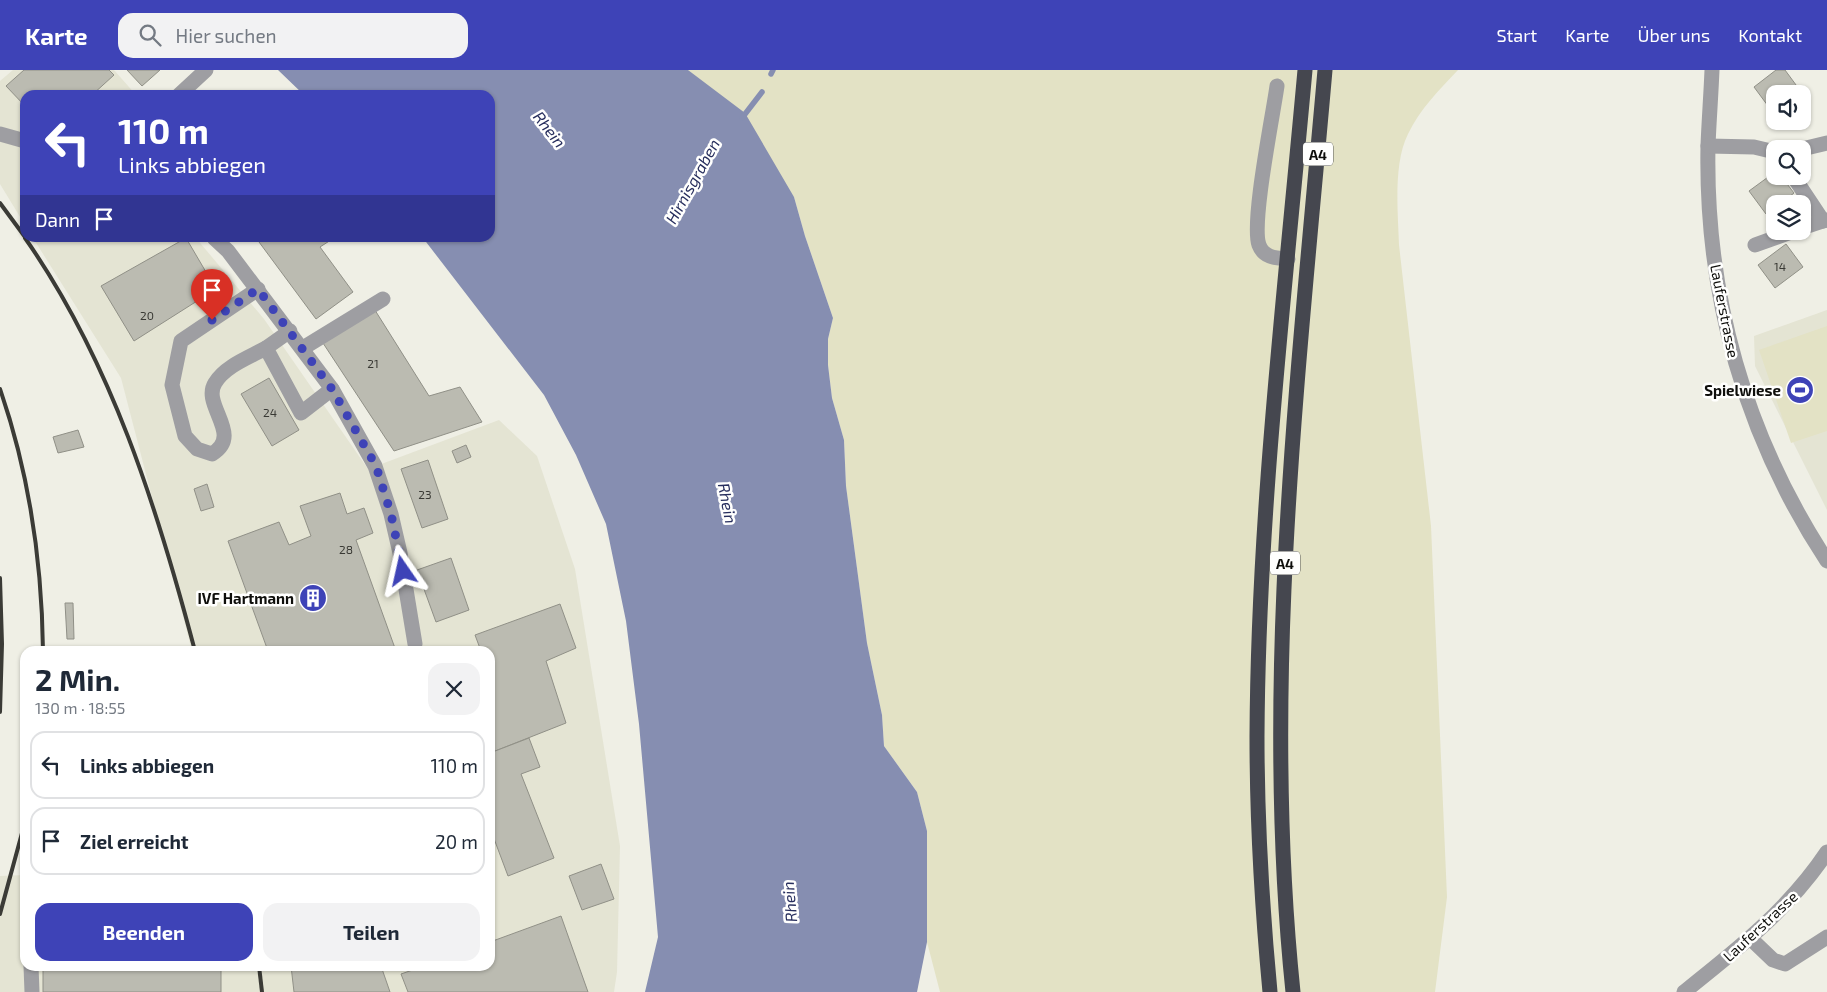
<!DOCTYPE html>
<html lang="de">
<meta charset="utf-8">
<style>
:root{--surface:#fff;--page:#f2f2f3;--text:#1f2937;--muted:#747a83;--line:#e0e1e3;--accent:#3e43b7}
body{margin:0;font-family:"Exo 2",sans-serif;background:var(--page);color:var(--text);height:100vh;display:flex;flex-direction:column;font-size:19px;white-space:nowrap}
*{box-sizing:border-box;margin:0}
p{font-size:16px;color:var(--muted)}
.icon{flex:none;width:28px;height:28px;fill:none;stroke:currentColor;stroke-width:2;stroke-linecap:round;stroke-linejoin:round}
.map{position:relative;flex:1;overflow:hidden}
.side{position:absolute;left:20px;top:576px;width:475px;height:325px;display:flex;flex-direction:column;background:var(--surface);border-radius:15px;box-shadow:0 1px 4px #0004}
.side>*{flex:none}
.top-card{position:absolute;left:20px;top:20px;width:475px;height:152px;border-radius:15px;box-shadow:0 1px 4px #0004;background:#3e43b7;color:#fff;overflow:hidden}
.controls{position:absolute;left:1766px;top:15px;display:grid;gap:10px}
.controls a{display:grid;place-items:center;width:45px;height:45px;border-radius:10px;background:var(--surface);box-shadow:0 1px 4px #0004;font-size:25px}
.pin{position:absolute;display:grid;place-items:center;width:42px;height:42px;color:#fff;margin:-51px -21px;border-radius:50% 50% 50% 0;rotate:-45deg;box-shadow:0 0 5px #0007}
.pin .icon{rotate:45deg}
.me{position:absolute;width:55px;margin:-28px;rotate:349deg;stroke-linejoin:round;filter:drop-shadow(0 0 4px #0008)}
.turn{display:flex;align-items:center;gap:18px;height:105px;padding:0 15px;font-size:22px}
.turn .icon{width:65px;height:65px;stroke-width:2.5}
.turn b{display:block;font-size:35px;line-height:42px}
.then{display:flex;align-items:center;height:48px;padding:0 15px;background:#0003;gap:10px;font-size:19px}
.round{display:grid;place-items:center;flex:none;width:52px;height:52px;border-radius:15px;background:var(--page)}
.overview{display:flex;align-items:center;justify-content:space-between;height:85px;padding:0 15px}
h1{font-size:30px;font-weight:700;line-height:38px}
.action{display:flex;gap:10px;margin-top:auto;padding:10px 15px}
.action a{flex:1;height:58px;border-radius:15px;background:var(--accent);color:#fff;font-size:20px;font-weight:700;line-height:58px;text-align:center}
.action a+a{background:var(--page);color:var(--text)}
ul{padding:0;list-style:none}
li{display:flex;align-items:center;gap:15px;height:68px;margin:0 10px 8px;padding:0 5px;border:2px solid var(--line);border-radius:15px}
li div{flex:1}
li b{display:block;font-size:19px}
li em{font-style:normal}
header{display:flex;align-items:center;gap:30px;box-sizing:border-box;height:70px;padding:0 25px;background:var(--accent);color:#fff}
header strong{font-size:24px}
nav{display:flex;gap:28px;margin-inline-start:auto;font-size:18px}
.search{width:350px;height:45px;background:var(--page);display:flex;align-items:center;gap:12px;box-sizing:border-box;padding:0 18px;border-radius:15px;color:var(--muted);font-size:19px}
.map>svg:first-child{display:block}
.built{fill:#e4e4d3}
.green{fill:#e3e2c5}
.water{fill:#868eb1}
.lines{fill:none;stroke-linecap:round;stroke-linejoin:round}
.stream{stroke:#868eb1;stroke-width:5.5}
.building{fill:#bbbbb1;stroke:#909087}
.minor{stroke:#9e9ea2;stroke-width:15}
.highway{stroke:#45474f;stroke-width:15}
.rail{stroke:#3b3b36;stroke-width:4}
.route{stroke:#3e43b7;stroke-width:9;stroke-dasharray:0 16.2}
.labels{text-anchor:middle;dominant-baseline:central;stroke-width:5;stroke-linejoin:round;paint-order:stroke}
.number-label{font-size:12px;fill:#393934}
.shield{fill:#fffffe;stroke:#565654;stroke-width:1}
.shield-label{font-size:14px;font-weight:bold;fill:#0e0e0b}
.street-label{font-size:15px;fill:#0e0e0b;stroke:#fffffe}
.poi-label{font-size:15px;font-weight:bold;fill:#0e0e0b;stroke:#fffffe;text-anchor:end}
.water-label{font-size:16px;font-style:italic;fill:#272e5d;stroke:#fffffe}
</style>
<header>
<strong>Karte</strong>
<div class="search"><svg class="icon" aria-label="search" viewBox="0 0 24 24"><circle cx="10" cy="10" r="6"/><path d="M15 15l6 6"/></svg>Hier suchen</div>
<nav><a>Start</a><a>Karte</a><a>Über uns</a><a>Kontakt</a></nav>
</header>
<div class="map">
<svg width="1827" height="922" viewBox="0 0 1827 922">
<rect width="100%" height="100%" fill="#efefe5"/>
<!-- built -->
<g class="built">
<polygon points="13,0 114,0 136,25 25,25 25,155 0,114 0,11"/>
<polygon points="33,168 196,168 264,249 368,399 499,350 537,386 575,499 620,776 617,902 614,922 0,922 0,806 25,805 25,896 490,896 490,581 192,581 121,308"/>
<polygon points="1827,240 1827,440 1755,296 1754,266"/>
</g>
<!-- green -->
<g class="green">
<path d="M688,0H1458C1439,20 1420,39 1408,64C1393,94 1398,142 1399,175L1431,456L1447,827L1435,922H940L927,872V761L917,722L884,676L882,645L867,573L846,416L844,370L832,328L828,295V269L833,248L805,166L794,127Z"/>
<polygon points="1827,256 1827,361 1791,373 1759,280"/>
</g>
<!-- water -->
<polygon class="water" points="278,0 688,0 745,43 794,127 805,166 833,248 828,269 828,295 832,328 844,370 846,416 867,573 882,645 884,676 917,722 927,761 927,872 917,922 645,922 658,867 639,654 626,551 606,454 576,385 544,325 423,168 490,168 490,25 304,25"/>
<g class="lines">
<!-- stream -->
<g class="stream">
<polyline points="771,4 773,0"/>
<polyline points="742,48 762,22"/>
</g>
</g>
<!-- building -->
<g class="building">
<polygon points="24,0 109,0 114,5 92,25 25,25 25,36 6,16"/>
<polygon points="127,0 160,0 142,16"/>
<polygon points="1776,0 1785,0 1799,19 1793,24 1775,24 1775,37 1771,40 1754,17"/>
<polygon points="1775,102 1775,106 1781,106 1794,123 1780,134 1775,134 1775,137 1766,144 1749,121"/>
<polygon points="186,168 216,219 134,271 101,216"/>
<polygon points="265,168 334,168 320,177 353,222 316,249 259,172"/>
<polygon points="1786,174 1803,197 1775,218 1758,195"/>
<polygon points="373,237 429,326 460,317 482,352 394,381 321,270"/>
<polygon points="269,308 299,360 272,376 241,324"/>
<polygon points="78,360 84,377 58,383 53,367"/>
<polygon points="466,375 471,387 457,393 452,381"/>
<polygon points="428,390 448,449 422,458 401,399"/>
<polygon points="207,414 214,437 201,441 194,419"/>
<polygon points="340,423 347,444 364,438 373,463 356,470 396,581 268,581 228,471 279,452 289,475 311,466 300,436"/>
<polygon points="451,488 469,540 436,552 417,500"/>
<polygon points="65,533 73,533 74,569 67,569"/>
<polygon points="560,534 576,578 546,591 566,653 490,683 490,581 481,581 475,565"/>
<polygon points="529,668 540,697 521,704 554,788 508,806 490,758 490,683"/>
<polygon points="601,794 614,829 582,840 569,806"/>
<polygon points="561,846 588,922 408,922 401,904 424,896 490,896 490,872"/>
<rect x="43" y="896" width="178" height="26"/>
<polygon points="291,896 381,896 390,922 294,922"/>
</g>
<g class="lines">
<!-- minor -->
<g class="minor">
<path d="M1712,0C1711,25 1709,50 1708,76C1705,225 1745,366 1827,491"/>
<path d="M1277,16C1273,45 1251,153 1259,175C1264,188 1276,188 1288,189"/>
<polyline points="179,25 206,0"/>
<polyline points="0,64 25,71"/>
<polyline points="1708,76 1754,77 1775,82"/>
<polyline points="1802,79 1827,73"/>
<polyline points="1793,106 1823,151 1827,150"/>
<polyline points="1802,158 1823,151"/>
<polyline points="214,168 228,181 332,319 375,396 391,444 400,483 415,574"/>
<polyline points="1755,175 1794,161"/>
<path d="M258,219L181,271L172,315L185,366L197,379L212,384C244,365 201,335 215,313C225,296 250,287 266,278"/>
<polyline points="290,261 266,278 301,343 332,319"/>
<polyline points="303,278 383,229"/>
<polyline points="1751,869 1773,890 1785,894 1827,867"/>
<polyline points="31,896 32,922"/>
<path d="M1684,922C1737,880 1789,839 1827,782"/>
</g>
<!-- highway -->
<g class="highway">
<path d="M1270,922C1262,837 1257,752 1257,667C1258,444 1285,222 1305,0"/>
<path d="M1293,922C1261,613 1298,308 1325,0"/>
</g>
<!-- rail -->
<g class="rail">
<polyline points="0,133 25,167"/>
<path d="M25,168C111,291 157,437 195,581"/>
<path d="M0,319C29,403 42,493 43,581"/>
<polyline points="0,508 2,574 0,642"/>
<polyline points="0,844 25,752"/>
<polyline points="259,896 262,922"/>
</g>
</g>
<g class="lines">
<!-- route -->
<polyline class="route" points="212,250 258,219 332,319 376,396 391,444 403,501"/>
</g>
<!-- icons -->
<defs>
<g id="stadium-disc" transform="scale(1.4375)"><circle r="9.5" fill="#3e43b7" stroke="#fffffe"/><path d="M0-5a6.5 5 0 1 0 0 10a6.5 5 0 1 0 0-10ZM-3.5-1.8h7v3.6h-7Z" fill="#fff"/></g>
<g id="building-disc" transform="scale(1.4375)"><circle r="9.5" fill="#3e43b7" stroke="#fffffe"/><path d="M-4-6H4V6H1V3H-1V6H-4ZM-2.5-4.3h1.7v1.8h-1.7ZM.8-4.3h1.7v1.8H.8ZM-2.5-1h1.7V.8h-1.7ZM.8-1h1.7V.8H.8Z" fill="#fff"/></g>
</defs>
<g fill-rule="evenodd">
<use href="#stadium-disc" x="1800" y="320"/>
<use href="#building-disc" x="313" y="528"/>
</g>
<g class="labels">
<!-- number labels -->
<g class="number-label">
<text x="1780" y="196">14</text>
<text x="147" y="245">20</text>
<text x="373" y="293">21</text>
<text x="270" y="342">24</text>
<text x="425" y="424">23</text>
<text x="346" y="479">28</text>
</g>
<!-- shield labels -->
<g class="shield">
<rect x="1303" y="72.5" width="30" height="23" rx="4"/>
<rect x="1270" y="481.5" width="30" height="23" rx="4"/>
</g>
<g class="shield-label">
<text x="1318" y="84">A4</text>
<text x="1285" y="493">A4</text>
</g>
<!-- street labels -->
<g class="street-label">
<text transform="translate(1725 241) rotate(79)">Lauferstrasse</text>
<text transform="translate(1760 856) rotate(-43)">Lauferstrasse</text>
</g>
<!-- poi labels -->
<g class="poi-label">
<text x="1781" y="320">Spielwiese</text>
<text x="294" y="528">IVF Hartmann</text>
</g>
<!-- water labels -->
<g class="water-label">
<text transform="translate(550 59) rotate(52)">Rhein</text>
<text transform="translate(692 111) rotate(-61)">Hirnisgraben</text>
<text transform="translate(728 433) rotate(79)">Rhein</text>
<text transform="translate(789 832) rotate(-95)">Rhein</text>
</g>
</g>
</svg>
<div class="controls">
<a><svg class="icon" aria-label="sound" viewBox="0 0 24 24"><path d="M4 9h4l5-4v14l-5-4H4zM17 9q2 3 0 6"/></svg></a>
<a><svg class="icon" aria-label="search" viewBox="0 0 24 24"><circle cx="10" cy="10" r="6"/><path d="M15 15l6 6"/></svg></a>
<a><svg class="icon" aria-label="layers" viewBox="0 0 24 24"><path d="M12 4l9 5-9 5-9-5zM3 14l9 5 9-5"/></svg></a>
</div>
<div class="pin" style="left:212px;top:250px;background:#d93025"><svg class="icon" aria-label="arrive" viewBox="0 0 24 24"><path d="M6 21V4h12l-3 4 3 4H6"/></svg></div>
<svg class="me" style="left:403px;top:501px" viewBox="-20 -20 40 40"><path d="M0-17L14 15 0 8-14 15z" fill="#3e43b7" stroke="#fff" stroke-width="4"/></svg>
<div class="top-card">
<div class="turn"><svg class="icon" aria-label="left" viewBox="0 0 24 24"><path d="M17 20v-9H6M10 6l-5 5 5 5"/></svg><div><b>110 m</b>Links abbiegen</div></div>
<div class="then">Dann<svg class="icon" aria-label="arrive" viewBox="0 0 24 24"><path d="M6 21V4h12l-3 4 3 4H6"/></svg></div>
</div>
<section class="side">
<div class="overview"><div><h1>2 Min.</h1><p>130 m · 18:55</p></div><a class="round"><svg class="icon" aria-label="close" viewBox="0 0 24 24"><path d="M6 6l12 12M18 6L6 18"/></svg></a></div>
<ul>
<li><svg class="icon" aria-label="left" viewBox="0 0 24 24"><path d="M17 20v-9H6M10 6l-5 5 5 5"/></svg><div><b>Links abbiegen</b></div><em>110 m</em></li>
<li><svg class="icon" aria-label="arrive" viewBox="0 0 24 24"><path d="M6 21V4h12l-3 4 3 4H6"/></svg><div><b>Ziel erreicht</b></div><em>20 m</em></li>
</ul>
<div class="action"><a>Beenden</a><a>Teilen</a></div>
</section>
</div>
